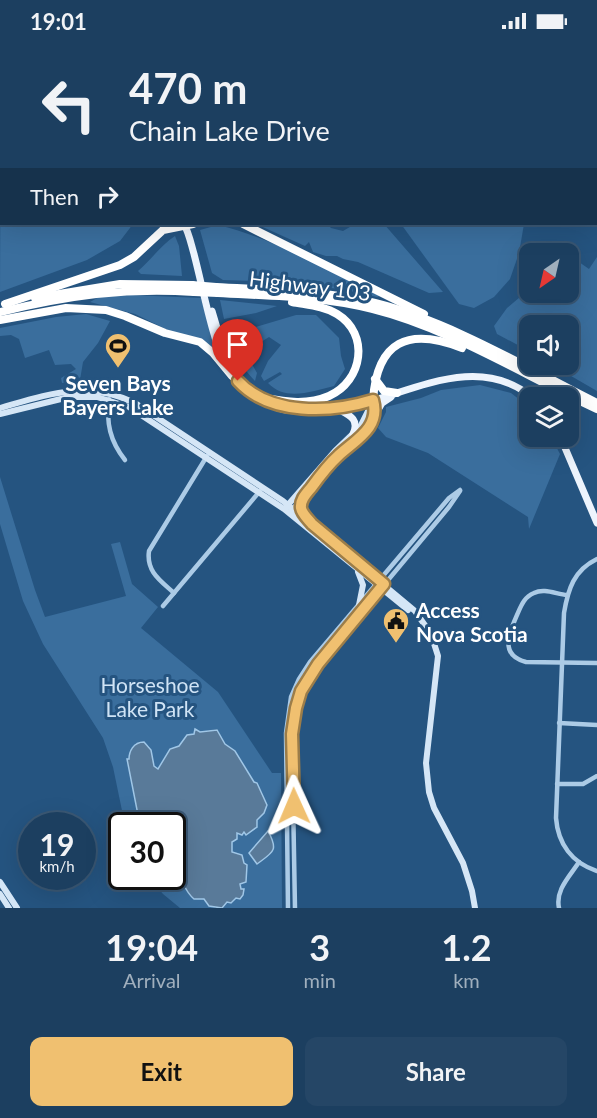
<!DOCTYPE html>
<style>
:root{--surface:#1c3f60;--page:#254666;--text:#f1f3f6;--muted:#a0afbd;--line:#3a5875;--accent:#f0c070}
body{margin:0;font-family:Lato,sans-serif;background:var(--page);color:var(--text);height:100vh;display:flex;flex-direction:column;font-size:22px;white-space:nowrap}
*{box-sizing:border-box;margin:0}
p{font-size:20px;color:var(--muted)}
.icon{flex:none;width:33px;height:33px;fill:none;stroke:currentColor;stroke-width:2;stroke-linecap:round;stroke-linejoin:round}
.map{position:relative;height:866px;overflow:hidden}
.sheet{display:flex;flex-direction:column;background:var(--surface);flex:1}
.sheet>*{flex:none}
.hud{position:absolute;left:0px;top:0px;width:597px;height:183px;box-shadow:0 6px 24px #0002,0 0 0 2px var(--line);background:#1c3f60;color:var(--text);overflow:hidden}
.needle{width:39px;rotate:214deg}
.controls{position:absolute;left:519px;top:201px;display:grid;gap:12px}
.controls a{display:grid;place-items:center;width:60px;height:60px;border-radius:12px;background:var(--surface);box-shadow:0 6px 24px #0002,0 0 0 2px var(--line);font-size:30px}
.speed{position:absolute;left:18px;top:770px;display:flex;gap:12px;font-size:30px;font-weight:700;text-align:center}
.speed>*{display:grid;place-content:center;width:78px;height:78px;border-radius:50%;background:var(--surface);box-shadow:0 6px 24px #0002,0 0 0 2px var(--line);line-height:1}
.speed small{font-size:15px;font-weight:400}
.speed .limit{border:3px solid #111;border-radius:9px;background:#fff;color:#111}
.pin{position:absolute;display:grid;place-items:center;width:51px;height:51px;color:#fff;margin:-62px -26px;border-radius:50% 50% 50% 0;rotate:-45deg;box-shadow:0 0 6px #0007}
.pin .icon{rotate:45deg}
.me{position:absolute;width:66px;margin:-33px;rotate:359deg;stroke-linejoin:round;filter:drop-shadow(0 0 4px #0008)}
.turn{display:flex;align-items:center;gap:21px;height:126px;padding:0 30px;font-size:27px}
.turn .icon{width:78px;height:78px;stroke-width:2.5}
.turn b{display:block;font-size:42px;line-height:51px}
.then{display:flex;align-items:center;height:57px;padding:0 30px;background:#0003;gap:12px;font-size:22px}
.eta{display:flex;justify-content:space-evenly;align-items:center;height:102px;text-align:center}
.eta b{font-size:36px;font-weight:700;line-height:42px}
.primary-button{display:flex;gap:12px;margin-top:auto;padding:12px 30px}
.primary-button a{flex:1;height:69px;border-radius:12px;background:var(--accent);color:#111;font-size:24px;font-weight:700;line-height:69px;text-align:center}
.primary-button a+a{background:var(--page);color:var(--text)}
.status{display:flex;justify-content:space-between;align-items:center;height:42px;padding:0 30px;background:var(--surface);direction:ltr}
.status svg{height:16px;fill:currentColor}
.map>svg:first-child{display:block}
.green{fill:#3a6e9d}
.water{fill:#597a99;stroke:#a0c7e7;stroke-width:1.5}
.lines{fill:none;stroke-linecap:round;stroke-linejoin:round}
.street{stroke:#accbe6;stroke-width:4.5}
.secondary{stroke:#d5e6f6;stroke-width:6}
.primary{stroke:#edf4fd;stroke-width:7}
.highway{stroke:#fff;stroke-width:8}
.highway-bridge{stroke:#fff;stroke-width:8}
.route-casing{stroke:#9c7d49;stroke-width:15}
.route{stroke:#f0c070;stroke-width:10}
.labels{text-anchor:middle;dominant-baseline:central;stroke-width:6;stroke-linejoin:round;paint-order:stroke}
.street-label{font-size:21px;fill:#fff;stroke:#255480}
.poi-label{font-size:21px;font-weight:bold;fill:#fff;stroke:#255480}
.park-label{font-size:21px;fill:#cfe3f5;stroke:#255480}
</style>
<div class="status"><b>19:01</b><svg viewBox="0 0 49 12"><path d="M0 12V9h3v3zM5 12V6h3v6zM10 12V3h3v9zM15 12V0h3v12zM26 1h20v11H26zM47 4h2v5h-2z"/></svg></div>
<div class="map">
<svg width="597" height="866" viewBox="0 0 597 866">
<rect width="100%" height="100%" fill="#255480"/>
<!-- green -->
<g class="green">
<polygon points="1,3 2,182 133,182 120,199 87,218 0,250"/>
<polygon points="256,182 327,182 331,186 343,189 355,182 384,182 443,250 429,251 358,220 343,217 337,214 326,214 313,210 309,200 305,204"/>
<polygon points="401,182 524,182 519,211 510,237 494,255 474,266 459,262"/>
<path d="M218,183C276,197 327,228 380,254L377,255L341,247L256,239L223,238L212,231L200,188Z"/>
<path d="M175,194L179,204L182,234L141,232L138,229C151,218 161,203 175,194Z"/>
<polygon points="569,213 589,227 597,215 597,349 552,323 568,322 568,284 530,284 529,309 497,292 494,284 507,266 520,255 529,238 530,250 568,250"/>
<polygon points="131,253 201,256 217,312 135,272 90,260 99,255"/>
<polygon points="220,258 277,264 256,271 224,277"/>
<polygon points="86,272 110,279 98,301 83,320 80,338 62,341 61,336 76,327 71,322 55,323 49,308 25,316 19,297 11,293 0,294 0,286 56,275"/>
<path d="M296,273H316L339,296L341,314L345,327L334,344C312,349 286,360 268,341L282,332L280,330L264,339L261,334L268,319L281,303L269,295L245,310L257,331L255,339C242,326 236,313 230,297L232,292Z"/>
<polygon points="480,343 511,351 529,365 530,394 551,395 560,412 529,487 528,475 428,411 386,395 378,386 386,370 386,365 421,356 441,348"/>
<path d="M0,435L35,548L45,575L126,554L111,502L120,500L132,542L158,565L141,586L218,650L272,731H281L282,866H222L227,860L230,861L236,856H240L244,847H241L240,842L244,841L247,828L242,813L232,811V800L237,796V791L251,789L258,784L257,778L266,767C265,756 262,747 254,740L235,709L225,702L217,687L200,690L196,687L194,692L187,693L179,704L170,707L158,727L155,725L149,704L136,701L131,708L130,716L127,718L140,783H125L113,725L103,696L43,602L23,559L0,482Z"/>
<path d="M173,825C181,832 184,846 191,855L204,857L209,863H213L215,866H180L163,852L148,834H172Z"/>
</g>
<!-- water -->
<g class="water">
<path d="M195,687L200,690L217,688L225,702L235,709L254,740L257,741L267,763L264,771L257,778V785L246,793L244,790L242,793L237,791V797L232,800V810L242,813L244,821L247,823L246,840L240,842L241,847H244L243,853L240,857L236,856L231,861L227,860L222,866L209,864L204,857H194C183,848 182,834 173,825L172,783H140L127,717H129C129,710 133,700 144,700L151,708L154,724L158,727L170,707L179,704L187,693L194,692Z"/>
<path d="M268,789C279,809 273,810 257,822L249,811Z"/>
</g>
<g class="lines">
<!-- street -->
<g class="street">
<polyline points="559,2 560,0"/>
<path d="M109,357C106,381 110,399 125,418"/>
<path d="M597,517C574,528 568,547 564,571L556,776C558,802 572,821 597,829"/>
<path d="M174,551C161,539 146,530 149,509L207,414"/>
<path d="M567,553C556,552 544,546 534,551C524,555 521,564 517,573C509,591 499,613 526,620L597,621"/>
<polyline points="163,564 260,449"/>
<polyline points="559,681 597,683"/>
<polyline points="557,742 583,742 597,734"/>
<polyline points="288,866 286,691 291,655 299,637 310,620 449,456 460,448"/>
<path d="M295,866L292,701C293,671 299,646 318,622L449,465L460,449"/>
<path d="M559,866C555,848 570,834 579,820"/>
</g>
<!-- secondary -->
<g class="secondary">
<polyline points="321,2 324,0"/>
<path d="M0,366C49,352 86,338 135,361L283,459L415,569L431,592L438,614L426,721L429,750L434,766L463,821L472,849L475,866"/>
<polyline points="0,372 69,355 97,355 129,365 284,467 408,568"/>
<polyline points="287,464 335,409 360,385 373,359"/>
<polyline points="292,469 334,418 367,389 375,373 373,358"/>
<polyline points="358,530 363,543 359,563"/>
<polyline points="0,840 17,866"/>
<polyline points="0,852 9,866"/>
</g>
<!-- primary -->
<g class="primary">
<polyline points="170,0 171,2"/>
<polyline points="212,0 214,2"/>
<path d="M184,182C189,191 191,202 194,212C201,239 206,265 214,292C217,304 221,318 229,330C235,339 247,347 256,353C277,370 289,370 315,368C332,367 348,365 365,361C421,345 482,313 533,356"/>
<polyline points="212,269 225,313"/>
<polyline points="281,362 309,367"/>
<path d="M338,367C349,373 360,377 353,392"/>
<polyline points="375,373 382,361 391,355"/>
<polyline points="560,394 597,481"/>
</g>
<!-- highway -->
<g class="highway">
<polyline points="243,182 424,272"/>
<path d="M216,245C269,248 323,248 375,261C451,280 527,326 597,361"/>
<path d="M218,251C269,254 322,254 372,267C449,286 525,334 597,367"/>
<polyline points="35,256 120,242 192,243"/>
<polyline points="5,262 120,223 134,215 163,188 193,182"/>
<path d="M0,270C66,254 126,245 194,250"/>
<polyline points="0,278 66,266 106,268 125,274 165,291 200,300 213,311 232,334"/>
<polyline points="375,337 384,349 397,351"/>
<path d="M265,356C286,360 308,363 329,354C363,339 370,292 337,272C324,264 307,263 292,260"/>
<path d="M373,358C377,299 408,285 462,306"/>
</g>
<!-- highway-bridge -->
<g class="highway-bridge">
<polyline points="192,243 216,245"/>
<polyline points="194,250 218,251"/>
</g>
</g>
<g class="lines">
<!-- route casing -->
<g class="route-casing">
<path id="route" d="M238,339C270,374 331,371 373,358C381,386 355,398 338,414C328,423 319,435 311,446C306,452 300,458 301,466C302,472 308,477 312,482L384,542L318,622L301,649L296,666L292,692L294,764"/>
</g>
<!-- route -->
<use href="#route" class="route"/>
</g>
<!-- icons -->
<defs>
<g id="stadium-pin" transform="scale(1.35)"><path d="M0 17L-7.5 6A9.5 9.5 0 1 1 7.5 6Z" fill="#f0c070" stroke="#255480"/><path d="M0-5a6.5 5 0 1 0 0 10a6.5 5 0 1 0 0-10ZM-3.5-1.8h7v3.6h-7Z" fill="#111"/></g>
<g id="civic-pin" transform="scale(1.35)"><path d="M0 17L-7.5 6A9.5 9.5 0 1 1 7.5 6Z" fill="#f0c070" stroke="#255480"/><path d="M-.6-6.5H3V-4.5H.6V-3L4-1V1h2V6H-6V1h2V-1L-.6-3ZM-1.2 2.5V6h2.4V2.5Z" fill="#111"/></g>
</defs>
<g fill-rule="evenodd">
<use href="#stadium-pin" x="118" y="304"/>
<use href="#civic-pin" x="396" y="579"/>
</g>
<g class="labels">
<!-- street labels -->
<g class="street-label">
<text transform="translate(310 243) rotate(7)">Highway 103</text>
</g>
<!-- poi labels -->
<g class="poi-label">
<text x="118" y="340">Seven Bays<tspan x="118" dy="24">Bayers Lake</tspan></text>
<text x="416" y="567" text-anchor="start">Access<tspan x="416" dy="24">Nova Scotia</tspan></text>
</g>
<!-- park labels -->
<g class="park-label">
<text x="150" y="642">Horseshoe<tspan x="150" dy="24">Lake Park</tspan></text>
</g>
</g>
</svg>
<div class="controls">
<a><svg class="needle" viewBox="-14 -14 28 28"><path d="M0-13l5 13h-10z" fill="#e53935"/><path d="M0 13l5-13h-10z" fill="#a0afbd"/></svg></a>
<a><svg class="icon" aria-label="sound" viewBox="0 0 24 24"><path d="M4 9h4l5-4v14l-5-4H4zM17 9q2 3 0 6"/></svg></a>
<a><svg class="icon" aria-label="layers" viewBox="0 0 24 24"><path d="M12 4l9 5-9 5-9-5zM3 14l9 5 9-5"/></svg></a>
</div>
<div class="speed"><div>19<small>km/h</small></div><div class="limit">30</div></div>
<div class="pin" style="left:238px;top:339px;background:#d93025"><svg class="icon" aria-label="arrive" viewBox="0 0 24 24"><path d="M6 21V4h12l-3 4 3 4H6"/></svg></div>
<svg class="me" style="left:294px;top:764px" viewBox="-20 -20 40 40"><path d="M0-17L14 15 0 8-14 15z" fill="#f0c070" stroke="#fff" stroke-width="4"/></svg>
<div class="hud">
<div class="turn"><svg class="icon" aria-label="left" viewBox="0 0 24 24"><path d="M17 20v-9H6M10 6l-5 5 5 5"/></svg><div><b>470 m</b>Chain Lake Drive</div></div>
<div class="then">Then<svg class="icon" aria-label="right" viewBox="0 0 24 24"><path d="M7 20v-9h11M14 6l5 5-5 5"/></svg></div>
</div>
</div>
<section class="sheet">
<div class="eta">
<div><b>19:04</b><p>Arrival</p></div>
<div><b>3</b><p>min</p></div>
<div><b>1.2</b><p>km</p></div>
</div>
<div class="primary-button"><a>Exit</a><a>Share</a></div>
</section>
